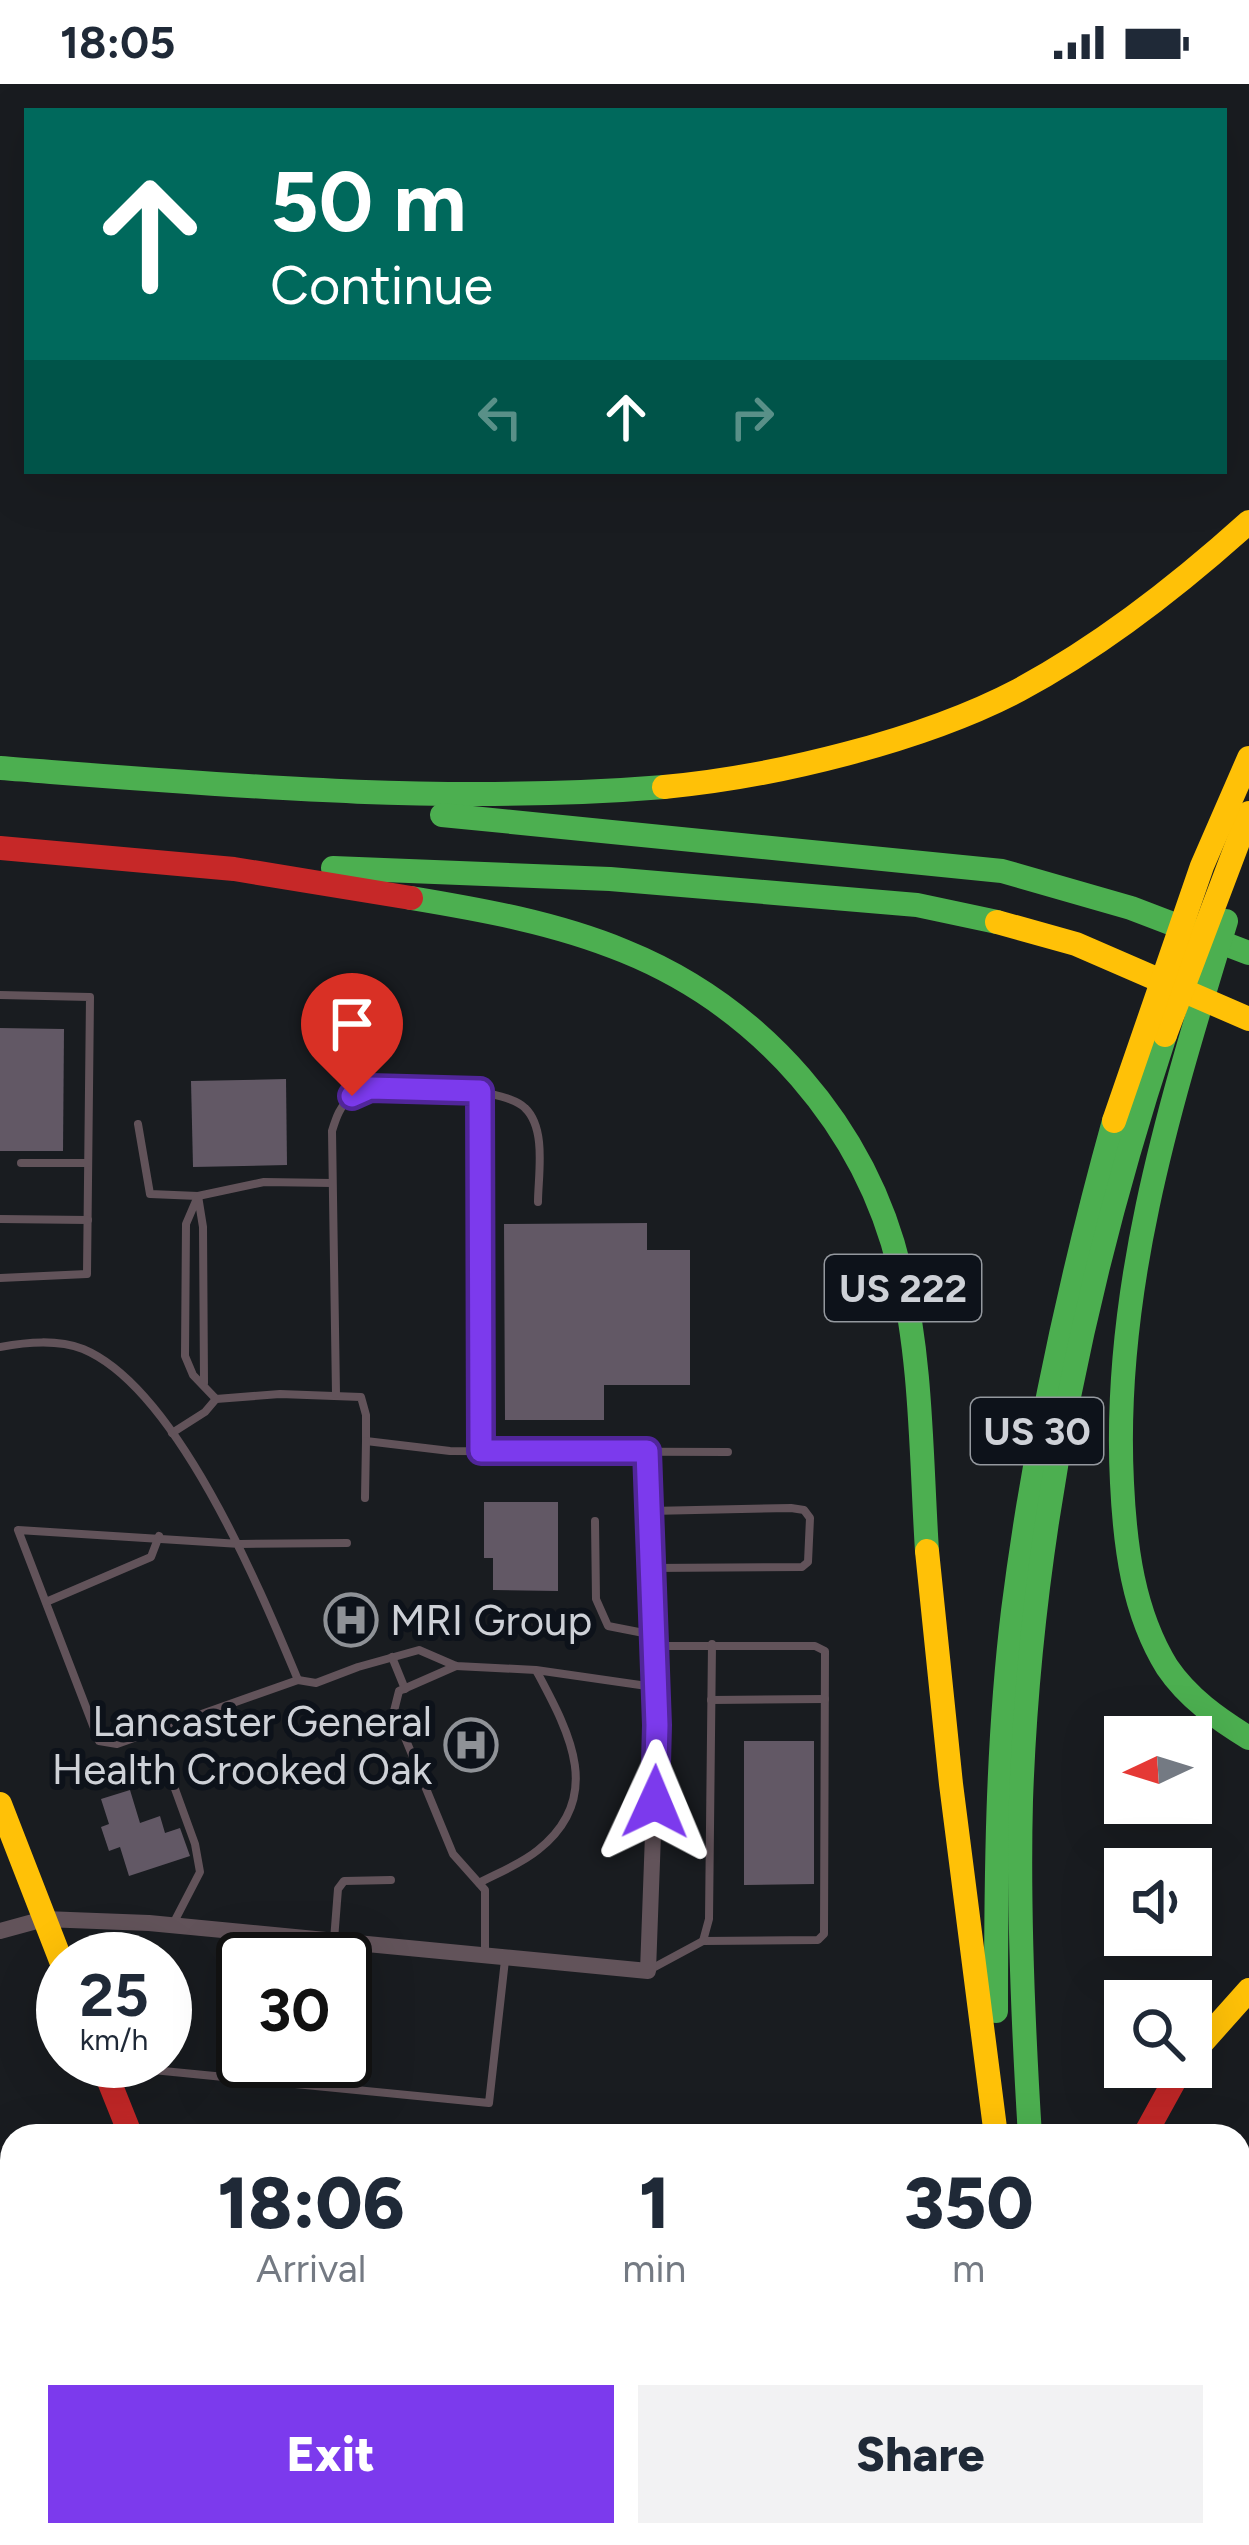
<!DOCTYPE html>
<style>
:root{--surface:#fff;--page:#f2f2f3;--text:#1f2937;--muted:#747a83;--accent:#7c3aed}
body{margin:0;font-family:Figtree,sans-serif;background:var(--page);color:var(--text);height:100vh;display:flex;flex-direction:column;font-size:45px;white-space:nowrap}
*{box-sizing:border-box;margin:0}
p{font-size:39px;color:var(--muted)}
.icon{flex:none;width:66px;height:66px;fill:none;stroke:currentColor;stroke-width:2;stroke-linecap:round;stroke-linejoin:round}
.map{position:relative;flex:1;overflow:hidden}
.details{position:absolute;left:0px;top:2040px;width:1251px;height:423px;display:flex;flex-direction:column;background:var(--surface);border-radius:36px 36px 0 0;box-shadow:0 12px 48px #0002}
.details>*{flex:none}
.top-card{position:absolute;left:24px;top:24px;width:1203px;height:366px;border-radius:0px;box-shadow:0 12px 48px #0002;background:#00695c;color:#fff;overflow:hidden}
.needle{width:78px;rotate:266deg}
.fabs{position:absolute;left:1104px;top:1632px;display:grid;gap:24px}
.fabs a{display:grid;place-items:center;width:108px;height:108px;border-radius:0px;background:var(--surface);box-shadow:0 12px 48px #0002;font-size:60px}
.speed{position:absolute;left:36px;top:1848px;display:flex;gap:24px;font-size:60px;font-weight:700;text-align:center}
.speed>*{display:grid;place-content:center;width:156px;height:156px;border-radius:50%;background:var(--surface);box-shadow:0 12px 48px #0002;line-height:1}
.speed small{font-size:30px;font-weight:400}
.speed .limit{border:6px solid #111;border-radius:18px;background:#fff;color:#111}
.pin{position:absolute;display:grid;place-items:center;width:102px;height:102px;color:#fff;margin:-123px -51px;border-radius:50% 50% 50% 0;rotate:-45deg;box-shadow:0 0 12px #0007}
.pin .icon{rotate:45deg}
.me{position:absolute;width:132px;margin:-66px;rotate:1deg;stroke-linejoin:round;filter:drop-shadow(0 0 9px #0008)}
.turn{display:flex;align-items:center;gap:42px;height:252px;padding:0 48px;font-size:54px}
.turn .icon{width:156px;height:156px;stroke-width:2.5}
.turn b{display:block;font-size:84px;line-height:102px}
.lanes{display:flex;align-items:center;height:114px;padding:0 48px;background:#0003;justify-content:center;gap:60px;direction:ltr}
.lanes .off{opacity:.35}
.eta{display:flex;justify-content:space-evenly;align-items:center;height:204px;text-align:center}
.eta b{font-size:72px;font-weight:800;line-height:84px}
.button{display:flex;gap:24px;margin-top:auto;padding:24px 48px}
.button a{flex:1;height:138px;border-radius:0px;background:var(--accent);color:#fff;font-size:48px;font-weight:800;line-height:138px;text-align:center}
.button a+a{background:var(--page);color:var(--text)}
.status{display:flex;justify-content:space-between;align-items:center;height:84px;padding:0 60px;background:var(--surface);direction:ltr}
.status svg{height:33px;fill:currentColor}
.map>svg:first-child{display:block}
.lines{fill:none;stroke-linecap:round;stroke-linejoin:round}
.stream{stroke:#045a84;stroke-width:6}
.building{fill:#625865}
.lane{stroke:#62535a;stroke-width:8}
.street{stroke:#62535a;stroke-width:16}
.fast{stroke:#4caf50;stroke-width:24}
.slow{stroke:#ffc107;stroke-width:24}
.jam{stroke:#c62828;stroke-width:24}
.route-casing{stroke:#51269a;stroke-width:30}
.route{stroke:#7c3aed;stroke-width:21}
.labels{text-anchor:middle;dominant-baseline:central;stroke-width:12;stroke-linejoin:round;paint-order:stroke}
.shield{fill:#0d121a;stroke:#94989e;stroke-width:3}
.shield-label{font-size:39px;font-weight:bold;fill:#ced1d7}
.poi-label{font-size:42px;fill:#ced1d7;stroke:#0d121a;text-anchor:start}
</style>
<div class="status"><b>18:05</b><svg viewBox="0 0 49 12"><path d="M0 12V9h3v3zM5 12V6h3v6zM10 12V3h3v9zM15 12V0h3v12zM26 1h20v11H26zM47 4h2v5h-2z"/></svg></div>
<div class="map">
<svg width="1249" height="2461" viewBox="0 0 1249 2461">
<rect width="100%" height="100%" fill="#191c20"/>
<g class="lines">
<!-- stream -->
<polyline class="stream" points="1239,2439 1249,2437"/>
</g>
<!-- building -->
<g class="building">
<polygon points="0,944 64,945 63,1067 0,1067"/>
<polygon points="286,995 287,1081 193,1083 191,997"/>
<polygon points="647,1139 647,1166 690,1166 690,1301 604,1301 604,1336 505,1336 504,1140"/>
<polygon points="484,1418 558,1418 558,1507 493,1506 493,1474 484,1474"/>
<polygon points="744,1657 814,1657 814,1800 744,1801"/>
<polygon points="130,1706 140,1739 160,1732 165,1749 180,1744 190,1772 129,1792 120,1763 109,1767 101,1743 109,1740 101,1715"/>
<polygon points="12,2191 12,2231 0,2236 0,2195"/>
<polygon points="168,2451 209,2451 213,2461 172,2461"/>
</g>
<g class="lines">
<!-- lane -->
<g class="lane">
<polyline points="0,911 90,913 87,1190 0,1194"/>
<path d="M480,1007C493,1011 515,1014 525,1024C547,1045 538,1092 538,1118"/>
<polyline points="138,1040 150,1110 198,1112 264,1098 332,1099"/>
<polyline points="21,1079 88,1079"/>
<polyline points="0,1135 88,1136"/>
<path d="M0,1263C27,1258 57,1255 83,1265C177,1304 260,1505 298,1596L117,1660L99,1657L18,1446L240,1460L347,1459"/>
<polyline points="204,1299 203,1143 198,1112 186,1140 185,1272 193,1291 216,1315 280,1310 361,1313 366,1331 366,1357 450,1367 728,1368"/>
<path d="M336,1310L332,1047C336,1034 340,1021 352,1013C375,995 449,1006 480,1007L481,1367"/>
<polyline points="172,1349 205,1328 216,1315"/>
<polyline points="647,1367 654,1562 815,1562 825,1567 824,1850 818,1856 703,1857 651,1885"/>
<polyline points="365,1414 366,1357"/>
<polyline points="650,1427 791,1424 804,1426 810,1434 808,1478 802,1483 651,1484"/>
<polyline points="595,1437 596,1515 608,1542 654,1551"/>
<polyline points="46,1518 151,1473 159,1452"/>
<polyline points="392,1573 405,1605"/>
<polyline points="456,1582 399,1607 394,1627 453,1770 485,1806 485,1871"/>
<polyline points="298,1596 316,1599 358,1583 419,1566 456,1582 536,1586 654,1603"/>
<polyline points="711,1616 825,1615"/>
<path d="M479,1799C498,1789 521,1780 538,1766C605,1713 569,1648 537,1588"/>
<polyline points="173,1840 200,1788 195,1760 175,1705"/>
<polyline points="334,1856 338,1805 344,1797 391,1796"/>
<polyline points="703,1857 709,1835 712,1560"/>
<polyline points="276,1875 278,1853"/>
<polyline points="153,1986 489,2019 505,1876"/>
<polyline points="266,1997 267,1977"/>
<polyline points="0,2395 12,2390"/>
<polyline points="0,2423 16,2461"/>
</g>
<!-- street -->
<polyline class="street" points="0,1847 44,1835 149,1839 648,1887 657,1641 654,1562"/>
<!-- fast -->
<g class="fast">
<path d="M0,684C222,701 442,721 664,703"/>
<polyline points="442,731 1002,787 1131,824 1249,869"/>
<polyline points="333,784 610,795 917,821 997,838"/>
<path d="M411,814C483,826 556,839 624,867C760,922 866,1042 900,1186C922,1277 921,1374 927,1467"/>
<path d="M1226,837C1170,1021 1112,1205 1122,1399C1125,1462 1133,1528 1167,1583C1188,1614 1218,1635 1249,1654"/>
<path d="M996,1927C996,1794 997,1660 1013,1527C1034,1361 1069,1199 1114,1037"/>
<path d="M1030,2052C1023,1940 1018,1828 1021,1716C1030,1456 1084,1197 1165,951"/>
<polyline points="0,2134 12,2129"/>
</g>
<!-- slow -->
<g class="slow">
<path d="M664,703C773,693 922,657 1019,606C1103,561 1178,502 1249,438"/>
<polyline points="997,838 1076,860 1249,935"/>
<polyline points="1165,951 1249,729"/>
<polyline points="1114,1037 1202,782 1249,674"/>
<polyline points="927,1467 951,1700 996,2052"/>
<polyline points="0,1720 63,1882"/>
<polyline points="1191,1971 1249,1906"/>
<polyline points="287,2451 290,2461"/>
<polyline points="1039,2451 1040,2461"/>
<polyline points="1069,2451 1070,2461"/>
</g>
<!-- jam -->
<g class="jam">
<polyline points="0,764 234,785 411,814"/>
<polyline points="101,1977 131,2052"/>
<polyline points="1144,2052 1182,1983"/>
</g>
</g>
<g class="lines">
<!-- route casing -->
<g class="route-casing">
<polyline id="route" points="352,1012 370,1004 480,1007 481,1367 647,1367 657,1641 655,1718"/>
</g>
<!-- route -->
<use href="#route" class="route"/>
</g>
<!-- icons -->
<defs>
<g id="hospital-ring" transform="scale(2.7)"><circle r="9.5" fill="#0d121a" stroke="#8f9297" stroke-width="1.5"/><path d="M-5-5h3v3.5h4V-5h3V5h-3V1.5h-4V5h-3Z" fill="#8f9297"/></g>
</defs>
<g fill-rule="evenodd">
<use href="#hospital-ring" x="351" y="1536"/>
<use href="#hospital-ring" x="471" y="1661"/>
</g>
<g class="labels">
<!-- shield labels -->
<g class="shield">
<rect x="825" y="1171" width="156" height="66" rx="9"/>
<rect x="971" y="1314" width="132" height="66" rx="9"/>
</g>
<g class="shield-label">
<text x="903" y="1204">US 222</text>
<text x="1037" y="1347">US 30</text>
</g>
<!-- poi labels -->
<g class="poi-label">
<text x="390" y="1536">MRI Group</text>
<text x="432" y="1637" text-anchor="end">Lancaster General<tspan x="432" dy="48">Health Crooked Oak</tspan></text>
</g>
</g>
</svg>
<div class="fabs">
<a><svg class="needle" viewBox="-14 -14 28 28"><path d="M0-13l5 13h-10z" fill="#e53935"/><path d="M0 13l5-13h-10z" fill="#747a83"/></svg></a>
<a><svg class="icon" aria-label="sound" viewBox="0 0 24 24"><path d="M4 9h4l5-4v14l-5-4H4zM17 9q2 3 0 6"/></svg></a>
<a><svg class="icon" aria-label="search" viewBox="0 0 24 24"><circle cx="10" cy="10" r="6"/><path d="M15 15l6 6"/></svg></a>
</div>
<div class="speed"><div>25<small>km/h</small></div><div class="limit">30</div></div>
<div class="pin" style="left:352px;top:1012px;background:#d93025"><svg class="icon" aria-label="arrive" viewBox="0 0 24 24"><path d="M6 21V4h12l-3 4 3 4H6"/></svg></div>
<svg class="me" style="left:655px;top:1718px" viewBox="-20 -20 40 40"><path d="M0-17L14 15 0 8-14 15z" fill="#7c3aed" stroke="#fff" stroke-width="4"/></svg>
<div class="top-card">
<div class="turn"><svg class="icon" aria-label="ahead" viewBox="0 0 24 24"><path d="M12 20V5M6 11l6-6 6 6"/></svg><div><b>50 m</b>Continue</div></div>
<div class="lanes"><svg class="icon off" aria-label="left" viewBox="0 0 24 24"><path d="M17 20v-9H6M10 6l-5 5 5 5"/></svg><svg class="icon" aria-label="ahead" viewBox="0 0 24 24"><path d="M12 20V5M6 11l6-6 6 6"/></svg><svg class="icon off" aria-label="right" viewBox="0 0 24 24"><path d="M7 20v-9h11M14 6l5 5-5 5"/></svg></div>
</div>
<section class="details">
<div class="eta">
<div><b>18:06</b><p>Arrival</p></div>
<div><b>1</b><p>min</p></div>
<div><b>350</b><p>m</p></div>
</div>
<div class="button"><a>Exit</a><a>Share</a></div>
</section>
</div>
